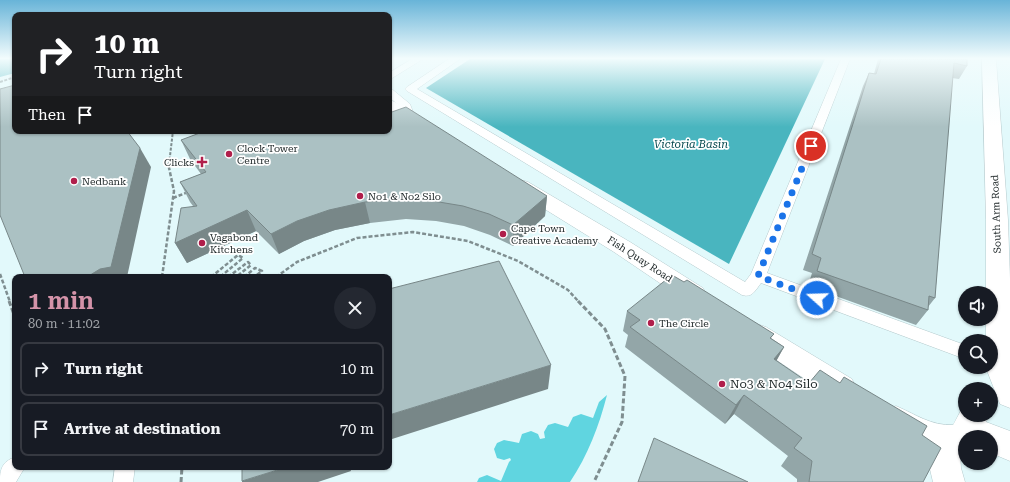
<!DOCTYPE html>
<meta charset="utf-8">
<style>
:root{--surface:#171b24;--page:#242831;--text:#f1f3f6;--muted:#9ea1a6;--line:#363941;--accent:#d493a9}
body{margin:0;font-family:"Roboto Serif",serif;background:var(--page);color:var(--text);height:100vh;display:flex;flex-direction:column;font-size:15px;white-space:nowrap}
*{box-sizing:border-box;margin:0}
p{font-size:13px;color:var(--muted)}
.icon{flex:none;width:22px;height:22px;fill:none;stroke:currentColor;stroke-width:2;stroke-linecap:round;stroke-linejoin:round}
.map{position:relative;flex:1;overflow:hidden}
.details{position:absolute;left:12px;top:274px;width:380px;height:196px;display:flex;flex-direction:column;background:var(--surface);border-radius:8px;box-shadow:0 1px 3px #0004}
.details>*{flex:none}
.banner{position:absolute;left:12px;top:12px;width:380px;height:122px;border-radius:8px;box-shadow:0 1px 3px #0004;background:#202124;color:#fff;overflow:hidden}
.fabs{position:absolute;left:958px;top:286px;display:grid;gap:8px}
.fabs a{display:grid;place-items:center;width:40px;height:40px;border-radius:50%;background:var(--surface);box-shadow:0 1px 3px #0004;font-size:20px}
.pin{position:absolute;display:grid;place-items:center;width:34px;height:34px;color:#fff;margin:-17px;border:2px solid #fff;border-radius:50%;box-shadow:0 1px 4px #0007}
.me{position:absolute;width:44px;margin:-22px;rotate:290deg;stroke-linejoin:round;filter:drop-shadow(0 0 3px #0008)}
.turn{display:flex;align-items:center;gap:14px;height:84px;padding:0 16px;font-size:18px}
.turn .icon{width:52px;height:52px;stroke-width:2.5}
.turn b{display:block;font-size:28px;line-height:34px}
.then{display:flex;align-items:center;height:38px;padding:0 16px;background:#0003;gap:8px;font-size:15px}
.round{display:grid;place-items:center;flex:none;width:42px;height:42px;border-radius:21px;background:var(--page)}
.overview{display:flex;align-items:center;justify-content:space-between;height:68px;padding:0 16px}
h1{font-size:24px;font-weight:600;line-height:30px;color:var(--accent)}
ul{padding:0;list-style:none}
li{display:flex;align-items:center;gap:12px;height:54px;margin:0 8px 6px;padding:0 8px;border:2px solid var(--line);border-radius:8px}
li div{flex:1}
li b{display:block;font-size:15px}
li em{font-style:normal}
.map>svg:first-child{display:block}
.green{fill:#60d5e0}
.water{fill:#49b5bf}
.lines{fill:none;stroke-linecap:round;stroke-linejoin:round}
.service-casing{stroke:#b5cacd;stroke-width:1}
.minor-casing{stroke:#b5cacd;stroke-width:1}
.path-far2{stroke:#7f8e90;stroke-width:2;stroke-dasharray:3 1.5;stroke-linecap:butt}
.path-far1{stroke:#7f8e90;stroke-width:2.5;stroke-dasharray:4 2;stroke-linecap:butt}
.path{stroke:#7f8e90;stroke-width:3;stroke-dasharray:5 2.5;stroke-linecap:butt}
.service{fill:#fff;fill-rule:evenodd}
.minor{fill:#fff;fill-rule:evenodd}
.wall{fill:#93a6a8}
.shaded-wall{fill:#788788}
.building{fill:#abc1c3;stroke:#788788}
.route{stroke:#1a73e8;stroke-width:7;stroke-dasharray:0 12.6}
.poi-dot{fill:#b01e4b;stroke:#fff;stroke-width:1.5}
.labels{text-anchor:middle;dominant-baseline:central;stroke-width:3.5;stroke-linejoin:round;paint-order:stroke}
.poi-label{font-size:10px;fill:#20292a;stroke:#fff;text-anchor:start}
.street-label{font-size:10px;fill:#20292a;stroke:#fff}
.water-label{font-size:11px;font-style:italic;fill:#05494f;stroke:#fff}
.near-poi-label{font-size:12px;fill:#20292a;stroke:#fff;text-anchor:start}
</style>
<div class="map">
<svg width="1010" height="482" viewBox="0 0 1010 482">
<rect width="100%" height="100%" fill="#e2f9fb"/>
<!-- green -->
<path class="green" d="M607,395C599,426 588,455 570,482H477L479,478L487,475L501,481L509,462L511,460L510,458L504,460L497,458L494,449L497,443L504,440L519,443L522,434L531,431L538,434L540,439L545,438L544,432L548,425L555,423L568,427L573,417L581,414L593,418L599,402Z"/>
<!-- water -->
<g class="water">
<polygon points="0,59 15,59 15,73 0,77"/>
<polygon points="470,59 825,59 729,264 426,88"/>
</g>
<g class="lines">
<!-- service casing -->
<g class="service-casing">
<g id="service">
<polygon points="412,59 423,59 389,80 389,73"/>
<path d="M449,59H460L417,89L745,282L751,274L841,59H850L767,273L965,345V359L761,283C755,291 752,298 742,295L407,91L405,89L407,87Z"/>
<polygon points="389,89 393,90 410,104 416,120 415,122 389,132 385,131 389,131 389,125 405,119 401,107 389,97"/>
<path d="M15,457V467H25L16,482H0C0,469 2,462 15,457Z"/>
<polygon points="115,467 135,467 133,482 113,482"/>
</g>
</g>
<!-- minor casing -->
<g class="minor-casing">
<g id="minor">
<polygon points="982,59 996,59 1008,220 1010,279 1010,408 1000,404 986,368 991,367 991,341 986,341 986,319 991,319 991,293 986,293 986,220"/>
<path d="M389,100L395,102L428,122L431,126L428,130C414,133 400,120 389,112Z"/>
<polygon points="521,180 528,182 630,242 703,288 706,294 703,300 694,303 685,300 614,252 514,190 511,186 514,182"/>
<polygon points="757,324 766,327 852,379 856,388 852,397 842,400 832,397 748,341 744,334 748,327"/>
<path d="M964,405H965V415H989L986,422L1010,431V461L991,453V437H965V451L960,455L961,468L965,482H933L928,461L930,451L907,442L886,430L881,420L886,410L896,406C915,414 931,426 953,425Z"/>
</g>
</g>
<!-- path-far2 -->
<g class="path-far2">
<polyline points="0,82 15,77"/>
<polyline points="169,164 173,131"/>
</g>
<!-- path-far1 -->
<g class="path-far1">
<polyline points="173,198 188,192"/>
<polyline points="0,274 10,302"/>
<polyline points="162,277 174,191 168,163"/>
<polyline points="211,277 238,255 243,258 220,277"/>
<polyline points="228,277 248,262 251,265 236,277"/>
<polyline points="244,277 255,268 262,271 254,277"/>
<polyline points="276,277 297,262 357,238 413,232 468,241 518,261 568,290 579,302"/>
</g>
<!-- path -->
<g class="path">
<polyline points="9,301 15,317"/>
<polyline points="578,301 605,329 625,376 622,422 594,482"/>
<polyline points="181,482 182,467"/>
</g>
<!-- service -->
<use href="#service" class="service"/>
<!-- minor -->
<use href="#minor" class="minor"/>
</g>
<!-- wall -->
<g class="wall">
<polygon points="878,59 967,59 967,66 959,79 952,78 935,298 928,307 928,310 916,325 808,286 812,273 803,270 863,86 869,73 874,74"/>
<polygon points="181,140 547,196 545,216 513,246 490,235 464,226 436,221 406,219 370,223 335,230 304,241 279,254 256,231 187,263 175,243 193,206 190,202 180,182 201,174 190,159"/>
<polygon points="684,282 774,334 771,338 784,347 776,361 809,383 922,435 923,482 797,482 797,479 781,466 788,456 734,414 725,424 625,347 628,335 623,331 627,311"/>
</g>
<!-- shaded-wall -->
<g class="shaded-wall">
<polygon points="140,148 151,167 127,277 87,277"/>
<polygon points="547,196 545,216 513,246 513,225"/>
<polygon points="365,202 370,223 335,230 304,241 279,254 271,234 297,221 329,210"/>
<polygon points="247,210 256,231 187,263 175,243"/>
<polygon points="784,347 773,367 774,359"/>
<polygon points="551,365 548,389 389,440 389,415"/>
<polygon points="744,395 734,414 725,424 736,405"/>
<polygon points="287,467 350,467 351,471 318,482 242,482 242,481"/>
</g>
<!-- building -->
<g class="building">
<polygon points="881,59 967,59 967,66 954,63 935,298 929,296 928,310 817,271 821,258 812,254 869,73 876,74"/>
<polygon points="15,85 15,131 127,131 140,148 111,267 100,269 87,277 25,277 0,215 0,89"/>
<polygon points="406,107 547,196 513,225 489,214 463,206 433,201 402,199 365,202 329,210 297,221 271,234 247,210 175,243 181,208 197,206 180,182 206,172 181,140 205,131 389,131 389,113"/>
<polygon points="499,261 551,365 389,415 389,289"/>
<polygon points="672,275 684,282 687,280 774,334 770,338 784,347 774,359 809,383 820,370 840,383 844,377 927,426 922,435 941,448 923,482 809,482 812,461 794,448 802,438 744,395 736,405 630,327 640,320 627,311"/>
<polygon points="654,438 748,482 638,482"/>
<polygon points="242,467 287,467 242,481"/>
</g>
<!-- sky -->
<linearGradient id="sky" x2="0" y2="1"><stop stop-color="#68b4d8"/><stop offset="0.46" stop-color="#f2fcfd"/><stop offset="1" stop-color="#f2fcfd" stop-opacity="0"/></linearGradient>
<rect width="1010" height="127" fill="url(#sky)"/>
<g class="lines">
<!-- route -->
<polyline class="route" points="811,146 758,276 817,298"/>
</g>
<!-- markers -->
<g class="poi-dot">
<circle cx="229" cy="154" r="4"/>
<path d="M200 156h4v4h4v4h-4v4h-4v-4h-4v-4h4z"/>
<circle cx="74" cy="181" r="4"/>
<circle cx="360" cy="196" r="4"/>
<circle cx="503" cy="234" r="4"/>
<circle cx="202" cy="243" r="4"/>
<circle cx="651" cy="323" r="4"/>
<circle cx="722" cy="384" r="4"/>
</g>
<g class="labels">
<!-- poi labels -->
<g class="poi-label">
<text x="237" y="148">Clock Tower<tspan x="237" dy="12">Centre</tspan></text>
<text x="194" y="162" text-anchor="end">Clicks</text>
<text x="82" y="181">Nedbank</text>
<text x="368" y="196">No1 &amp; No2 Silo</text>
<text x="511" y="228">Cape Town<tspan x="511" dy="12">Creative Academy</tspan></text>
<text x="210" y="237">Vagabond<tspan x="210" dy="12">Kitchens</tspan></text>
<text x="659" y="323">The Circle</text>
</g>
<!-- street labels -->
<g class="street-label">
<text transform="translate(996 214) rotate(-92)">South Arm Road</text>
<text transform="translate(640 259) rotate(33)">Fish Quay Road</text>
</g>
<!-- water labels -->
<g class="water-label">
<text x="691" y="144">Victoria Basin</text>
</g>
<!-- near-poi labels -->
<g class="near-poi-label">
<text x="730" y="384">No3 &amp; No4 Silo</text>
</g>
</g>
</svg>
<div class="fabs">
<a><svg class="icon" aria-label="sound" viewBox="0 0 24 24"><path d="M4 9h4l5-4v14l-5-4H4zM17 9q2 3 0 6"/></svg></a>
<a><svg class="icon" aria-label="search" viewBox="0 0 24 24"><circle cx="10" cy="10" r="6"/><path d="M15 15l6 6"/></svg></a>
<a>+</a>
<a>−</a>
</div>
<div class="pin" style="left:811px;top:146px;background:#d93025"><svg class="icon" aria-label="arrive" viewBox="0 0 24 24"><path d="M6 21V4h12l-3 4 3 4H6"/></svg></div>
<svg class="me" style="left:817px;top:298px" viewBox="-20 -20 40 40"><circle r="17" fill="#1a73e8" stroke="#fff" stroke-width="3"/><path d="M0-11L8 9 0 5-8 9z" fill="#fff"/></svg>
<div class="banner">
<div class="turn"><svg class="icon" aria-label="right" viewBox="0 0 24 24"><path d="M7 20v-9h11M14 6l5 5-5 5"/></svg><div><b>10 m</b>Turn right</div></div>
<div class="then">Then<svg class="icon" aria-label="arrive" viewBox="0 0 24 24"><path d="M6 21V4h12l-3 4 3 4H6"/></svg></div>
</div>
<section class="details">
<div class="overview"><div><h1>1 min</h1><p>80 m · 11:02</p></div><a class="round"><svg class="icon" aria-label="close" viewBox="0 0 24 24"><path d="M6 6l12 12M18 6L6 18"/></svg></a></div>
<ul>
<li><svg class="icon" aria-label="right" viewBox="0 0 24 24"><path d="M7 20v-9h11M14 6l5 5-5 5"/></svg><div><b>Turn right</b></div><em>10 m</em></li>
<li><svg class="icon" aria-label="arrive" viewBox="0 0 24 24"><path d="M6 21V4h12l-3 4 3 4H6"/></svg><div><b>Arrive at destination</b></div><em>70 m</em></li>
</ul>
</section>
</div>
